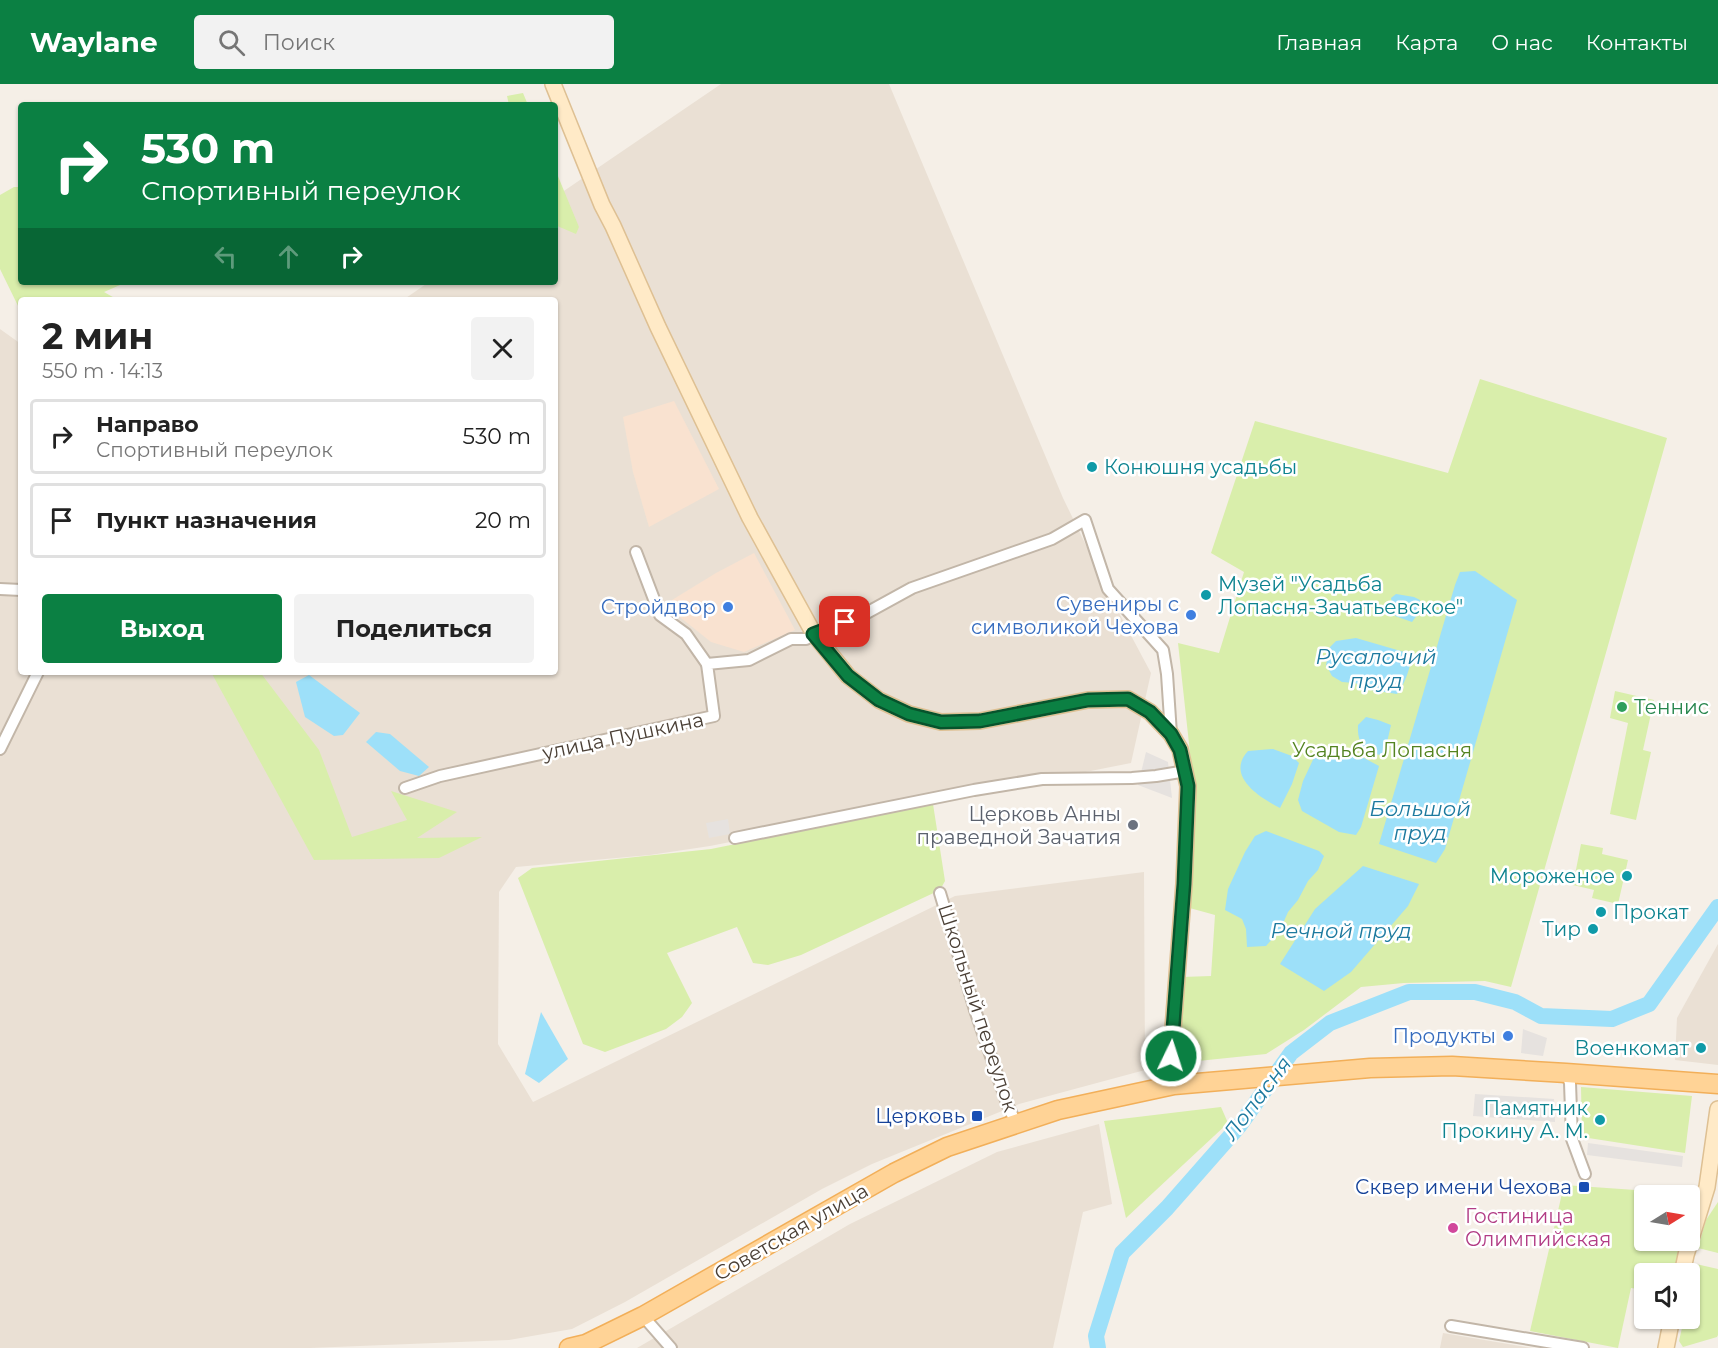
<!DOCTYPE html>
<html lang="ru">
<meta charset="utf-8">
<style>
:root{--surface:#fff;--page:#f2f2f2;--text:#222;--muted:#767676;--line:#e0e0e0;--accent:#0b8043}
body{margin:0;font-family:Montserrat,sans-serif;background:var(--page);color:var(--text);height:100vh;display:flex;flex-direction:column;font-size:22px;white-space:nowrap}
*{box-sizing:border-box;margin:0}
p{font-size:20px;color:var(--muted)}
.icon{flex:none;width:33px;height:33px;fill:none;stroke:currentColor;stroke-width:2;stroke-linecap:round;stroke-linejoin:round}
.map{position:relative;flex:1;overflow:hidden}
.sheet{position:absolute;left:18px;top:213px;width:540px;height:378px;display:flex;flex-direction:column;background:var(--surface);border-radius:6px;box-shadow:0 2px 4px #0004}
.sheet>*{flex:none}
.guide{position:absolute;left:18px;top:18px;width:540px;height:183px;border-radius:6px;box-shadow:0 2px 4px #0004;background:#0b8043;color:#fff;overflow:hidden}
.needle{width:39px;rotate:79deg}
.fabs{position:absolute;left:1634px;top:1101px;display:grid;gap:12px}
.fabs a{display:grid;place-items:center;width:66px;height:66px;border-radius:6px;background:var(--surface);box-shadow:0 2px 4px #0004;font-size:30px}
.pin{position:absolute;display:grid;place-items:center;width:51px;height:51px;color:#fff;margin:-26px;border-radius:12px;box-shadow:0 3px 9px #0006}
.me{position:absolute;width:66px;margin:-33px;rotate:4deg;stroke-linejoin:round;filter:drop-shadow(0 0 4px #0008)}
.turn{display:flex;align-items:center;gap:21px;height:126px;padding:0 24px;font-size:27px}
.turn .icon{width:78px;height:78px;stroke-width:2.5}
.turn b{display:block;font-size:42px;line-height:51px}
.lanes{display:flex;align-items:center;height:57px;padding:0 24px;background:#0003;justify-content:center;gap:30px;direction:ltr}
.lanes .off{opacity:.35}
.round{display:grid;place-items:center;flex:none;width:63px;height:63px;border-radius:6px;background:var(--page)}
.overview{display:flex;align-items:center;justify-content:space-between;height:102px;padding:0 24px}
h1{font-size:36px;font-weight:700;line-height:45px}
.cta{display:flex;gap:12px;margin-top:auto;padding:12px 24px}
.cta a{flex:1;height:69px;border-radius:6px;background:var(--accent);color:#fff;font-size:24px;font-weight:700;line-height:69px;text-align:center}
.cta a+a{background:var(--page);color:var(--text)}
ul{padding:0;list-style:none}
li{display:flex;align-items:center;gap:18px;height:75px;margin:0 12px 9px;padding:0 12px;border:3px solid var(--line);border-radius:6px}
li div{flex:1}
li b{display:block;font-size:22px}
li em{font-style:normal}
header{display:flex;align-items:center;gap:36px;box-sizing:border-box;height:84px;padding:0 30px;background:var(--accent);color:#fff}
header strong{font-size:28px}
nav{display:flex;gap:33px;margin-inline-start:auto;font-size:21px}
.search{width:420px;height:54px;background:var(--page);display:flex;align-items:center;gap:15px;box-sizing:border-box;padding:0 21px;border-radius:6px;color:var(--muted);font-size:22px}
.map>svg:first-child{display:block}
.residential{fill:#eae0d4}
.commercial{fill:#f9e2d0}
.green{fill:#d9eeab}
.parking{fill:#e6e2df}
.water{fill:#9de0f9}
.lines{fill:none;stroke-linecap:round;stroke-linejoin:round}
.river{stroke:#9de0f9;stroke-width:16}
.street-casing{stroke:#c2b6a8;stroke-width:14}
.secondary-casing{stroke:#dec093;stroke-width:18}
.primary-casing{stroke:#f2af59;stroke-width:21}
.street{stroke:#fff;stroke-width:10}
.secondary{stroke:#ffeac7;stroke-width:15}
.primary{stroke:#ffd396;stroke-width:18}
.route-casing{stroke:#07532c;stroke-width:15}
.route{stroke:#0b8043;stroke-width:10}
.culture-dot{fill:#0f9aa8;stroke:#fff;stroke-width:2}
.shop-dot{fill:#3f7fe0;stroke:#fff;stroke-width:2}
.leisure-dot{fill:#2e9e5b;stroke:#fff;stroke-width:2}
.worship-dot{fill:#6b7280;stroke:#fff;stroke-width:2}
.transit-dot{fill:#1a4fb4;stroke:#fff;stroke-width:2}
.hotel-dot{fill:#d1479c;stroke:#fff;stroke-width:2}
.labels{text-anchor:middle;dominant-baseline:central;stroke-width:5;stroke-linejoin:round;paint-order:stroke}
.culture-label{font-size:20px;fill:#0d838f;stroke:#fff;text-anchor:end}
.shop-label{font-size:20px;fill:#366cbe;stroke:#fff;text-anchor:end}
.leisure-label{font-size:20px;fill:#27864d;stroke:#fff;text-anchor:start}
.street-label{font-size:20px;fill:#4a3f35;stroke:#fff}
.park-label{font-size:20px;fill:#538320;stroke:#fff}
.worship-label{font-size:20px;fill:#5b616d;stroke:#fff;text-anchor:end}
.transit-label{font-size:20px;fill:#164399;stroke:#fff;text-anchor:end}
.hotel-label{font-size:20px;fill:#b23c85;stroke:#fff;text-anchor:start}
.water-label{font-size:21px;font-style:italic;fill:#1d7a9f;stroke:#fff}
</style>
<header>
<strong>Waylane</strong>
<div class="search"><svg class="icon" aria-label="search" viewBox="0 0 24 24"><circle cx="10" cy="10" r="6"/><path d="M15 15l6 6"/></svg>Поиск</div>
<nav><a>Главная</a><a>Карта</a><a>О нас</a><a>Контакты</a></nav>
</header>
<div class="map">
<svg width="1718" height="1264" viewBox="0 0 1718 1264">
<rect width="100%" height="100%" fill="#f5efe7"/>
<!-- residential -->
<g class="residential">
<polygon points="721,0 889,0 1063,414 1119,529 1151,589 1131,679 710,762 650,771 516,783 499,808 498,960 533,1018 955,812 1144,788 1145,986 1019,1020 872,1080 822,1105 625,1218 572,1245 509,1256 310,1264 0,1264 0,245 21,260 21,588 555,588 555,216 403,216 429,198 555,198 555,113"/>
<polygon points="1718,860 1718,981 1675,976 1677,934"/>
<polygon points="1099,1040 1112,1120 1083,1128 1053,1264 637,1264 850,1140 997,1068"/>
<polygon points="1443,1249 1532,1264 1440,1264"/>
</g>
<!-- commercial -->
<g class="commercial">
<polygon points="674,317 719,405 649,443 633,388 623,333"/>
<polygon points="754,469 795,546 744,568 711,558 676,530 672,516 716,489"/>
</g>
<!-- green -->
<g class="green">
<polygon points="523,9 528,21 509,21 507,12"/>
<polygon points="555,85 579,143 576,150 555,141"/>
<polygon points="14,103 21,103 21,198 127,198 104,208 118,216 21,216 21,228 0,185 0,111"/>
<polygon points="1480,295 1667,354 1511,903 1485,897 1404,899 1361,903 1304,946 1266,970 1198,977 1179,959 1182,893 1211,892 1215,831 1186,823 1192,687 1178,559 1219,569 1244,488 1211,469 1255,337 1448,389"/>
<polygon points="211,588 260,588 319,666 352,753 407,736 391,707 457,728 417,754 482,753 439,774 314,776"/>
<polygon points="1615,607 1654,616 1643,666 1651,668 1636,736 1610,730 1628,639 1610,634"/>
<polygon points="933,720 945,797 940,806 801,871 768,881 753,879 737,843 667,869 692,919 682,933 666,945 605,968 583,960 518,794 532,784 711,765"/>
<polygon points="1581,760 1603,764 1602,770 1628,776 1618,820 1592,814 1594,806 1573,801"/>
<polygon points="1581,1003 1692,1012 1685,1069 1582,1053"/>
<polygon points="1221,1023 1228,1039 1126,1134 1104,1037"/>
<polygon points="1564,1101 1664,1108 1664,1111 1644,1112 1644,1156 1680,1157 1674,1189 1644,1190 1644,1206 1631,1204 1618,1264 1530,1247"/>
<polygon points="1718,1118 1718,1169 1698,1164 1706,1136"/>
<polygon points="1696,1180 1718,1185 1718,1251 1717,1253 1683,1263 1679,1257 1684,1235 1689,1234 1689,1211"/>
</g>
<!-- parking -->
<g class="parking">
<polygon points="1146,668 1168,678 1172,714 1138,701"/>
<polygon points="728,735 730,750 709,754 706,739"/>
<polygon points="1523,945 1547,954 1543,972 1521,969"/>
<polygon points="1475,1010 1554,1015 1555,1038 1473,1032"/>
<polygon points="1588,1059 1683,1072 1682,1083 1587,1071"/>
</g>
<!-- water -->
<g class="water">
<polygon points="1475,487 1517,516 1445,765 1436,779 1379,760 1455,501 1460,488"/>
<polygon points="1396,510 1414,513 1420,516 1418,530 1412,538 1395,532 1391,514"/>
<path d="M1356,554L1411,570C1412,581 1404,602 1397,610L1371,606L1355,599L1342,598L1332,592L1326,581L1330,563L1336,557Z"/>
<polygon points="309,591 360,629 343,651 334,652 305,633 296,598"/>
<path d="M1366,633L1378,636L1391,641L1385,667L1381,671C1364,669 1357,659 1358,641Z"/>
<polygon points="376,648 390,650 429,683 419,692 400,687 366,658"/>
<path d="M1273,665L1292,672L1299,679L1292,700L1280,724C1260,714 1225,692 1248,667Z"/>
<polygon points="1318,665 1364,674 1379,682 1361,743 1356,751 1339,748 1302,727 1298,716 1303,697"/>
<polygon points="1266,747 1319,767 1324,772 1318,786 1308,797 1298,816 1288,828 1280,846 1266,862 1247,863 1246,845 1242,835 1225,826 1228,805 1245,768 1255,752"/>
<polygon points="1363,782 1419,800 1408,822 1351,888 1324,907 1280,880 1315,825"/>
<polygon points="541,928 568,975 539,999 525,990"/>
</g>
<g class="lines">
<!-- river -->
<polyline class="river" points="1098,1264 1096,1252 1122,1169 1167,1124 1240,1041 1291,969 1330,939 1409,908 1475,908 1515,918 1541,932 1612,935 1649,920 1718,823"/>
<!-- street casing -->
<g class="street-casing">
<g id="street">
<polyline points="636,468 660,531 686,550 707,580"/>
<polyline points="0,505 21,506"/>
<polyline points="0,665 38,588"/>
<polyline points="405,704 440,692 714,632 707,580 749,576 791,555 806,555 814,550 861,532 912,504 1052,455 1085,436 1108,505 1163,566 1167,590 1171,650"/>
<polyline points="735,754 974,706 1042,695 1132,694 1156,692 1186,687"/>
<polyline points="940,809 975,926 1008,1022 1016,1039"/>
<polyline points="1566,989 1570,999 1572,1055 1585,1090"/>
<polyline points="643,1232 671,1264"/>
<polyline points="1451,1242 1583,1264"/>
</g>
</g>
<!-- secondary casing -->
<g class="secondary-casing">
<g id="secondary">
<polyline points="553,0 602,121 613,142 658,243 750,434 814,550 848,592 879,616 909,630 941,638 980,637 1088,616 1128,615 1150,628 1171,650 1180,665 1188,702 1184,800 1171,971 1174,1001"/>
<polyline points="1682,1190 1686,1171 1707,1103 1718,1025"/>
<polyline points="1666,1264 1672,1234"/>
</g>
</g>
<!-- primary casing -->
<g class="primary-casing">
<polyline id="primary" points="569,1264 586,1260 643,1232 894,1089 947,1063 1058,1026 1174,1001 1370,984 1452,982 1566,989 1718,1000"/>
</g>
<!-- street -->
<use href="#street" class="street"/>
<!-- secondary -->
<use href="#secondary" class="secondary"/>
<!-- primary -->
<use href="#primary" class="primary"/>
</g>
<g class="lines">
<!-- route casing -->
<g class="route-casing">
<polyline id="route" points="845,538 813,550 848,592 879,616 909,630 941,638 980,637 1088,616 1128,615 1150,628 1171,650 1180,666 1188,702 1184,800 1171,972"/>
</g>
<!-- route -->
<use href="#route" class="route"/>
</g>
<!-- markers -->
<g class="culture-dot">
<circle cx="1092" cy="383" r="6"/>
<circle cx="1206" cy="511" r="6"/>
<circle cx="1627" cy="792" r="6"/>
<circle cx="1601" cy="828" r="6"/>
<circle cx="1593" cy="845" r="6"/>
<circle cx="1701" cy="964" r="6"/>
<circle cx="1600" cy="1036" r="6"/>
</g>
<g class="shop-dot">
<circle cx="728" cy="523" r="6"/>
<circle cx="1191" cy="531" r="6"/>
<circle cx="1508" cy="952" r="6"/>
</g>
<circle class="leisure-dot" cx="1622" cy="623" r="6"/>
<circle class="worship-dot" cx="1133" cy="741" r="6"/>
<g class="transit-dot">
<rect x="971" y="1026" width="12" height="12" rx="3"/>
<rect x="1578" y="1097" width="12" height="12" rx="3"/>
</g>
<circle class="hotel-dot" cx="1453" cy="1144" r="6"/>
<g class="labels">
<!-- culture labels -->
<g class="culture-label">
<text x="1104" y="383" text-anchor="start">Конюшня усадьбы</text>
<text x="1218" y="500" text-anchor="start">Музей "Усадьба<tspan x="1218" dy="23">Лопасня-Зачатьевское"</tspan></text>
<text x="1615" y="792">Мороженое</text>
<text x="1613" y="828" text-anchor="start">Прокат</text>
<text x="1581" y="845">Тир</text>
<text x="1689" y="964">Военкомат</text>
<text x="1588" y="1024">Памятник<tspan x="1588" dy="23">Прокину А. М.</tspan></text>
</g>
<!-- shop labels -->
<g class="shop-label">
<text x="1179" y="520">Сувениры с<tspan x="1179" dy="23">символикой Чехова</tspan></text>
<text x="716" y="523">Стройдвор</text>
<text x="1496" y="952">Продукты</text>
</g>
<!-- leisure labels -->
<g class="leisure-label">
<text x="1634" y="623">Теннис</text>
</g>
<!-- street labels -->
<g class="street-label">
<text transform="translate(623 652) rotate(-12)">улица Пушкина</text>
<text transform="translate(978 924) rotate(72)">Школьный переулок</text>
<text transform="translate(791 1148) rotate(-30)">Советская улица</text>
</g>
<!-- park labels -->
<g class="park-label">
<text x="1382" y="666">Усадьба Лопасня</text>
</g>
<!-- worship labels -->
<g class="worship-label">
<text x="1121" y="730">Церковь Анны<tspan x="1121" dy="23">праведной Зачатия</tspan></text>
</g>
<!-- transit labels -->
<g class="transit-label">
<text x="965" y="1032">Церковь</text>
<text x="1572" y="1103">Сквер имени Чехова</text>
</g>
<!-- hotel labels -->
<g class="hotel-label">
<text x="1465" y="1132">Гостиница<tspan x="1465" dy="23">Олимпийская</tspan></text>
</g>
<!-- water labels -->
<g class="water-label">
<text x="1376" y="572">Русалочий<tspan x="1376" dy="24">пруд</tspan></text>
<text x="1420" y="724">Большой<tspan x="1420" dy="24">пруд</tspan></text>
<text x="1341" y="846">Речной пруд</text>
<text transform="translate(1257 1014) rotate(-53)">Лопасня</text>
</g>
</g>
</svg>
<div class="fabs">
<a><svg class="needle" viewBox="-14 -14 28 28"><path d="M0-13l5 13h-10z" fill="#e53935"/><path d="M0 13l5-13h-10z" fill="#767676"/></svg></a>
<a><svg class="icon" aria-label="sound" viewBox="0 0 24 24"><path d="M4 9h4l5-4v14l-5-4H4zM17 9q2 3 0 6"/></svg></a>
</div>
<div class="pin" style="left:845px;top:538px;background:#d93025"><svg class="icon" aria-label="arrive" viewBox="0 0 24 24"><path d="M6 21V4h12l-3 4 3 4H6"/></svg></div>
<svg class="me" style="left:1171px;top:972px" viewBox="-20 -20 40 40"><circle r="17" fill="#0b8043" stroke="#fff" stroke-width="3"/><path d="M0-11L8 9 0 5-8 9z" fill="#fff"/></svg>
<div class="guide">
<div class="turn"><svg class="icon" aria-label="right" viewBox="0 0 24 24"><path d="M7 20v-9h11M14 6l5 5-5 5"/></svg><div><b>530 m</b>Спортивный переулок</div></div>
<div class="lanes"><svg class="icon off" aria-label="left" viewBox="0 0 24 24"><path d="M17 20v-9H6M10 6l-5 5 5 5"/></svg><svg class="icon off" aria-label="ahead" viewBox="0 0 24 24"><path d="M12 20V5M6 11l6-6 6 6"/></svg><svg class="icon" aria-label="right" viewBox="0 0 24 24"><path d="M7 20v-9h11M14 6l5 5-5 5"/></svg></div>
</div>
<section class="sheet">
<div class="overview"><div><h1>2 мин</h1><p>550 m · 14:13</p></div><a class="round"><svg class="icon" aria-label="close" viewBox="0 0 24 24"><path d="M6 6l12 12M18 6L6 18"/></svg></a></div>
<ul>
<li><svg class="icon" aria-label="right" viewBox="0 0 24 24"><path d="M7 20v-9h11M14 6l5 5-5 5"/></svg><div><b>Направо</b><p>Спортивный переулок</p></div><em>530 m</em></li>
<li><svg class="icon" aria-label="arrive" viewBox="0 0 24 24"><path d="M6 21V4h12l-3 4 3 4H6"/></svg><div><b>Пункт назначения</b></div><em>20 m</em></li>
</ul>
<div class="cta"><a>Выход</a><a>Поделиться</a></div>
</section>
</div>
